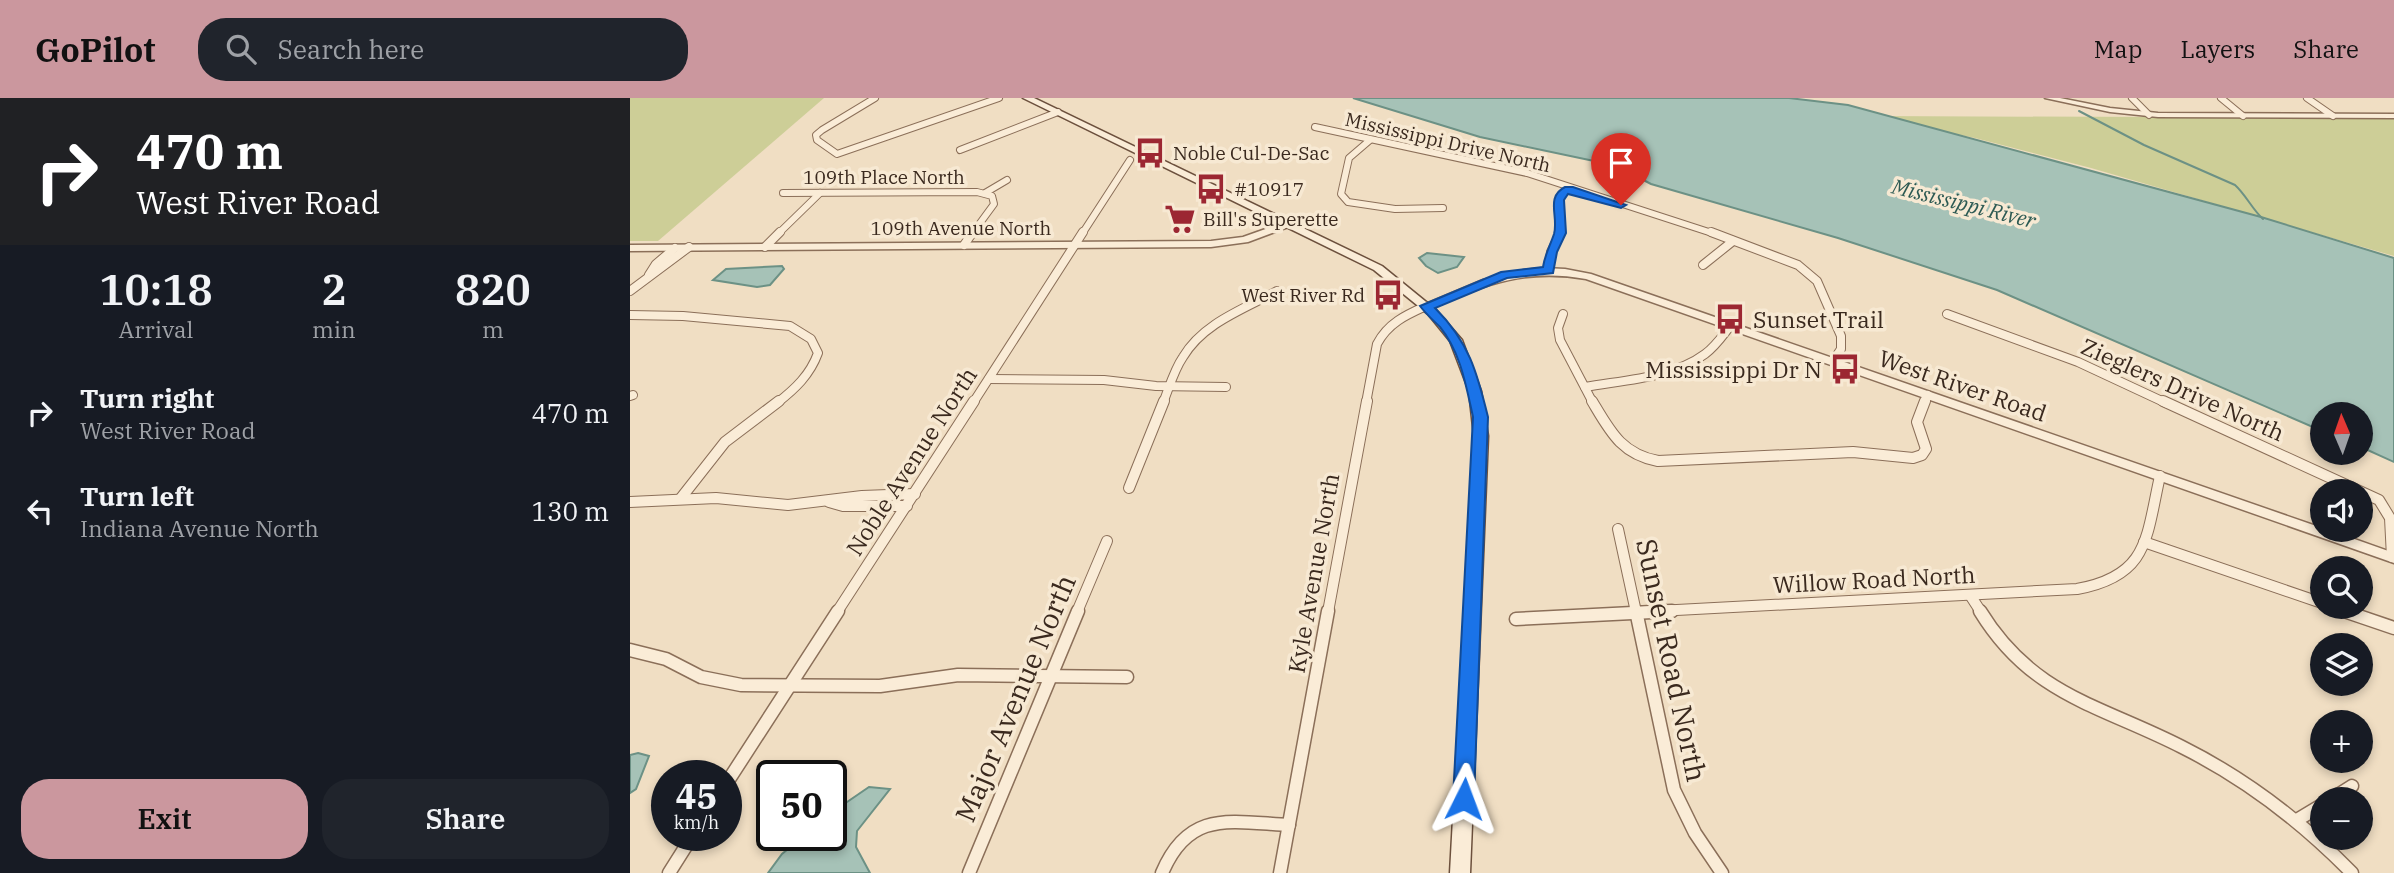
<!DOCTYPE html>
<meta charset="utf-8">
<style>
:root{--surface:#171b24;--page:#20242c;--text:#f1f3f6;--muted:#9ea1a6;--accent:#cb979e}
body{margin:0;font-family:"IBM Plex Serif",serif;background:var(--page);color:var(--text);height:100vh;display:flex;flex-direction:column;font-size:26px;white-space:nowrap}
*{box-sizing:border-box;margin:0}
p{font-size:23px;color:var(--muted)}
.icon{flex:none;width:38px;height:38px;fill:none;stroke:currentColor;stroke-width:2;stroke-linecap:round;stroke-linejoin:round}
.map{position:relative;flex:1;overflow:hidden}
.details{display:flex;flex-direction:column;background:var(--surface);width:630px}
.details>*{flex:none}
.banner{background:#202124;color:#fff;overflow:hidden}
.needle{width:46px;rotate:358deg}
.buttons{position:absolute;left:1680px;top:304px;display:grid;gap:14px}
.buttons a{display:grid;place-items:center;width:63px;height:63px;border-radius:50%;background:var(--surface);box-shadow:0 4px 10px #0003;font-size:35px}
.speed{position:absolute;left:21px;top:662px;display:flex;gap:14px;font-size:35px;font-weight:700;text-align:center}
.speed>*{display:grid;place-content:center;width:91px;height:91px;border-radius:50%;background:var(--surface);box-shadow:0 4px 10px #0003;line-height:1}
.speed small{font-size:18px;font-weight:400}
.speed .limit{border:4px solid #111;border-radius:10px;background:#fff;color:#111}
.pin{position:absolute;display:grid;place-items:center;width:60px;height:60px;color:#fff;margin:-72px -30px;border-radius:50% 50% 50% 0;rotate:-45deg;box-shadow:0 0 7px #0007}
.pin .icon{rotate:45deg}
.me{position:absolute;width:77px;margin:-38px;rotate:3deg;stroke-linejoin:round;filter:drop-shadow(0 0 5px #0008)}
.turn{display:flex;align-items:center;gap:24px;height:147px;padding:0 21px;font-size:32px}
.turn .icon{width:91px;height:91px;stroke-width:2.5}
.turn b{display:block;font-size:49px;line-height:60px}
.eta{display:flex;justify-content:space-evenly;align-items:center;height:119px;text-align:center}
.eta b{font-size:42px;font-weight:600;line-height:49px}
.primary-button{display:flex;gap:14px;margin-top:auto;padding:14px 21px}
.primary-button a{flex:1;height:80px;border-radius:28px;background:var(--accent);color:#111;font-size:28px;font-weight:600;line-height:80px;text-align:center}
.primary-button a+a{background:var(--page);color:var(--text)}
ul{padding:0;list-style:none}
li{display:flex;align-items:center;gap:21px;height:98px;padding:0 21px}
li div{flex:1}
li b{display:block;font-size:26px}
li em{font-style:normal}
header{display:flex;align-items:center;gap:42px;box-sizing:border-box;height:98px;padding:0 35px;background:var(--accent);color:#111}
header strong{font-size:33px}
nav{display:flex;gap:38px;margin-inline-start:auto;font-size:24px}
.search{width:490px;height:63px;background:var(--page);display:flex;align-items:center;gap:18px;box-sizing:border-box;padding:0 24px;border-radius:28px;color:var(--muted);font-size:26px}
main{display:flex;flex:1;min-height:0}
.map>svg:first-child{display:block}
.green{fill:#cdce97}
.water{fill:#a6c2b7;stroke:#6c9185;stroke-width:2}
.lines{fill:none;stroke-linecap:round;stroke-linejoin:round}
.stream{stroke:#6c9185;stroke-width:2}
.minor-far3-casing{stroke:#8b6f59;stroke-width:8}
.minor-far2-casing{stroke:#8b6f59;stroke-width:10}
.minor-far1-casing{stroke:#8b6f59;stroke-width:12}
.minor-casing{stroke:#8b6f59;stroke-width:15}
.tertiary-casing{stroke:#8b6f59;stroke-width:3}
.secondary-casing{stroke:#6c503d;stroke-width:3}
.minor-far3{stroke:#faecd7;stroke-width:6}
.minor-far2{stroke:#faecd7;stroke-width:8}
.minor-far1{stroke:#faecd7;stroke-width:10}
.minor{stroke:#faecd7;stroke-width:12}
.tertiary{fill:#faecd7;fill-rule:evenodd}
.secondary{fill:#faecd7;fill-rule:evenodd}
.route{fill:#1a73e8;stroke:#114b97;stroke-width:2}
.labels{text-anchor:middle;dominant-baseline:central;stroke-width:7;stroke-linejoin:round;paint-order:stroke}
.far-street-label{font-size:19px;fill:#3a291e;stroke:#f7e9d3}
.far-poi-label{font-size:19px;fill:#3a291e;stroke:#f7e9d3;text-anchor:start}
.far-water-label{font-size:21px;font-style:italic;fill:#2d5a53;stroke:#f7e9d3}
.poi-label{font-size:23px;fill:#3a291e;stroke:#f7e9d3;text-anchor:start}
.street-label{font-size:23px;fill:#3a291e;stroke:#f7e9d3}
.near-street-label{font-size:28px;fill:#3a291e;stroke:#f7e9d3}
</style>
<header>
<strong>GoPilot</strong>
<div class="search"><svg class="icon" aria-label="search" viewBox="0 0 24 24"><circle cx="10" cy="10" r="6"/><path d="M15 15l6 6"/></svg>Search here</div>
<nav><a>Map</a><a>Layers</a><a>Share</a></nav>
</header>
<main>
<section class="details">
<div class="banner">
<div class="turn"><svg class="icon" aria-label="right" viewBox="0 0 24 24"><path d="M7 20v-9h11M14 6l5 5-5 5"/></svg><div><b>470 m</b>West River Road</div></div>
</div>
<div class="eta">
<div><b>10:18</b><p>Arrival</p></div>
<div><b>2</b><p>min</p></div>
<div><b>820</b><p>m</p></div>
</div>
<ul>
<li><svg class="icon" aria-label="right" viewBox="0 0 24 24"><path d="M7 20v-9h11M14 6l5 5-5 5"/></svg><div><b>Turn right</b><p>West River Road</p></div><em>470 m</em></li>
<li><svg class="icon" aria-label="left" viewBox="0 0 24 24"><path d="M17 20v-9H6M10 6l-5 5 5 5"/></svg><div><b>Turn left</b><p>Indiana Avenue North</p></div><em>130 m</em></li>
</ul>
<div class="primary-button"><a>Exit</a><a>Share</a></div>
</section>
<div class="map">
<svg width="1764" height="775" viewBox="0 0 1764 775">
<rect width="100%" height="100%" fill="#f0dec3"/>
<!-- green -->
<g class="green">
<polygon points="0,0 194,0 28,143 0,143"/>
<polygon points="1239,18 1764,20 1764,158 1461,70 1345,40"/>
</g>
<!-- water -->
<g class="water">
<polygon points="723,0 1159,0 1218,7 1631,119 1764,160 1764,364 1731,349 1731,317 1692,317 1692,333 1367,192 1208,140 1021,86 998,74 964,63 850,39"/>
<polygon points="797,155 834,159 827,169 808,175 796,168 789,160"/>
<polygon points="152,168 154,171 140,187 127,189 83,182 96,171"/>
<polygon points="8,655 19,658 6,691 0,695 0,657"/>
<polygon points="239,689 260,691 227,733 226,749 240,775 138,775 152,756 175,737 201,737 201,715"/>
</g>
<g class="lines">
<!-- stream -->
<path class="stream" d="M1449,13L1514,47L1605,87C1616,97 1622,111 1633,121"/>
<!-- minor-far3 casing -->
<g class="minor-far3-casing">
<g id="minor-far3">
<polyline points="245,0 192,32 186,37 187,42 207,56 369,0"/>
<polyline points="1502,0 1519,17"/>
<polyline points="1591,0 1613,18"/>
<polyline points="1677,0 1703,18"/>
<polyline points="685,29 897,75 1085,136"/>
<polyline points="740,42 719,60 711,96 718,104 765,111 813,110"/>
<polyline points="330,52 428,14"/>
<polyline points="153,95 347,94 362,98 364,106 342,136"/>
<polyline points="355,95 377,82"/>
<polyline points="148,136 190,95"/>
<polyline points="452,136 500,62"/>
<polyline points="930,136 929,99 939,91"/>
</g>
</g>
<!-- minor-far2 casing -->
<g class="minor-far2-casing">
<g id="minor-far2">
<polyline points="1081,134 1168,167 1187,183 1211,238 1211,251 1203,263"/>
<polyline points="334,147 343,134"/>
<polyline points="135,149 150,134"/>
<polyline points="1073,167 1103,143"/>
<polyline points="919,173 921,154 931,134"/>
<polyline points="19,177 26,166 45,150"/>
<polyline points="0,193 59,149"/>
<polyline points="933,216 928,230 930,242 963,305"/>
<polyline points="1317,216 1448,264 1536,305"/>
<path d="M0,217L53,218L160,228L181,241L188,255C180,277 165,291 147,305"/>
<polyline points="359,281 474,282 526,288 596,289"/>
<path d="M955,289C994,282 1043,280 1075,256C1086,248 1093,237 1101,227"/>
<polyline points="0,298 3,297"/>
<polyline points="343,305 453,134"/>
<path d="M533,305C539,290 544,272 553,259C573,225 614,211 647,193"/>
<path d="M736,305L747,246C758,225 776,217 796,208"/>
<polyline points="1294,305 1298,297"/>
</g>
</g>
<!-- minor-far1 casing -->
<g class="minor-far1-casing">
<g id="minor-far1">
<path d="M962,303C980,333 991,356 1028,363L1223,354L1283,360L1292,357L1296,351L1287,324L1295,303"/>
<polyline points="1533,303 1749,402 1760,420 1762,459"/>
<polyline points="499,390 534,303"/>
<polyline points="51,400 95,344 149,303"/>
<polyline points="0,404 86,400 158,407 232,398 285,396"/>
<polyline points="199,404 213,408 277,408"/>
<polyline points="988,431 1006,514"/>
<polyline points="1514,444 1692,505"/>
<polyline points="1340,497 1351,514"/>
<polyline points="1703,509 1719,514"/>
<polyline points="207,514 344,303"/>
<polyline points="447,514 477,443"/>
<polyline points="698,514 737,303"/>
<path d="M1009,514L1447,491C1519,478 1516,440 1530,378"/>
</g>
</g>
<!-- minor casing -->
<g class="minor-casing">
<g id="minor">
<polyline points="1006,513 1044,692 1065,735 1092,775"/>
<path d="M1350,513C1402,598 1470,607 1552,649C1616,681 1672,724 1722,775"/>
<polyline points="1714,513 1764,530"/>
<polyline points="886,521 1042,513"/>
<polyline points="0,552 36,561 71,579 111,587 250,588 328,577 497,579"/>
<polyline points="96,686 208,513"/>
<polyline points="1700,702 1722,688"/>
<polyline points="1667,722 1692,707"/>
<polyline points="39,775 63,737"/>
<polyline points="339,775 448,513"/>
<path d="M532,775C559,711 601,724 659,727"/>
<polyline points="650,775 698,513"/>
</g>
</g>
<!-- tertiary casing -->
<g class="tertiary-casing">
<g id="tertiary">
<polygon points="1415,0 1430,0 1480,10 1528,15 1764,16 1764,20 1528,19 1480,14"/>
<polygon points="658,123 661,124 661,128 618,144 581,149 0,153 0,147 581,143 613,139"/>
<path d="M914,170L935,171L961,176L1692,430V432H1699L1764,455V465L956,181C894,170 856,187 800,210L796,211L791,208L853,182L894,172Z"/>
</g>
</g>
<!-- secondary casing -->
<g class="secondary-casing">
<polygon id="secondary" points="393,0 404,0 752,168 806,212 832,242 851,293 858,338 840,775 820,775 844,338 839,293 820,243 798,216 744,172"/>
</g>
<!-- minor-far3 -->
<use href="#minor-far3" class="minor-far3"/>
<!-- minor-far2 -->
<use href="#minor-far2" class="minor-far2"/>
<!-- minor-far1 -->
<use href="#minor-far1" class="minor-far1"/>
<!-- minor -->
<use href="#minor" class="minor"/>
<!-- tertiary -->
<use href="#tertiary" class="tertiary"/>
<!-- secondary -->
<use href="#secondary" class="secondary"/>
</g>
<!-- route -->
<path class="route" d="M935,89H943L996,107L991,110L938,96L934,102L936,135L927,154L923,175L877,180L805,210C839,244 847,274 858,319L844,701L841,708L834,711L826,708L823,701L843,319C836,288 831,255 810,229C803,222 796,216 790,208L871,174L913,169C915,156 920,148 924,136C929,119 915,99 935,89Z"/>
<!-- icons -->
<defs>
<g id="bus-bare" transform="scale(2.415)"><path d="M-5-6H5V4H4V6H2V4H-2V6H-4V4H-5ZM-3.5-4V0h7V-4ZM-3.5 1.2v1.5H-2V1.2ZM2 1.2v1.5H3.5V1.2Z" fill="#9c2732" stroke="#f7e9d3" stroke-width="2.5" paint-order="stroke"/></g>
<g id="supermarket-bare" transform="scale(2.415)"><path d="M-6-5.5h2.5l.6 2H6L4.5 2H-2.5L-4.4-4H-6ZM-1.5 3.2a1.3 1.3 0 1 0 .1 0ZM3 3.2a1.3 1.3 0 1 0 .1 0Z" fill="#9c2732" stroke="#f7e9d3" stroke-width="2.5" paint-order="stroke"/></g>
</defs>
<g fill-rule="evenodd">
<use href="#bus-bare" x="520" y="55"/>
<use href="#bus-bare" x="581" y="91"/>
<use href="#supermarket-bare" x="550" y="121"/>
<use href="#bus-bare" x="758" y="197"/>
<use href="#bus-bare" x="1100" y="221"/>
<use href="#bus-bare" x="1215" y="271"/>
</g>
<g class="labels">
<!-- far-street labels -->
<g class="far-street-label">
<text transform="translate(818 44) rotate(13)">Mississippi Drive North</text>
<text x="254" y="79">109th Place North</text>
<text x="331" y="130">109th Avenue North</text>
</g>
<!-- far-poi labels -->
<g class="far-poi-label">
<text x="543" y="55">Noble Cul-De-Sac</text>
<text x="604" y="91">#10917</text>
<text x="573" y="121">Bill's Superette</text>
<text x="735" y="197" text-anchor="end">West River Rd</text>
</g>
<!-- far-water labels -->
<g class="far-water-label">
<text transform="translate(1334 105) rotate(14)">Mississippi River</text>
</g>
<!-- poi labels -->
<g class="poi-label">
<text x="1123" y="221">Sunset Trail</text>
<text x="1192" y="271" text-anchor="end">Mississippi Dr N</text>
</g>
<!-- street labels -->
<g class="street-label">
<text transform="translate(1333 287) rotate(19)">West River Road</text>
<text transform="translate(1553 291) rotate(24)">Zieglers Drive North</text>
<text transform="translate(281 363) rotate(-57)">Noble Avenue North</text>
<text transform="translate(683 475) rotate(-80)">Kyle Avenue North</text>
<text transform="translate(1244 481) rotate(-3)">Willow Road North</text>
</g>
<!-- near-street labels -->
<g class="near-street-label">
<text transform="translate(1042 562) rotate(78)">Sunset Road North</text>
<text transform="translate(385 600) rotate(-67)">Major Avenue North</text>
</g>
</g>
</svg>
<div class="buttons">
<a><svg class="needle" viewBox="-14 -14 28 28"><path d="M0-13l5 13h-10z" fill="#e53935"/><path d="M0 13l5-13h-10z" fill="#9ea1a6"/></svg></a>
<a><svg class="icon" aria-label="sound" viewBox="0 0 24 24"><path d="M4 9h4l5-4v14l-5-4H4zM17 9q2 3 0 6"/></svg></a>
<a><svg class="icon" aria-label="search" viewBox="0 0 24 24"><circle cx="10" cy="10" r="6"/><path d="M15 15l6 6"/></svg></a>
<a><svg class="icon" aria-label="layers" viewBox="0 0 24 24"><path d="M12 4l9 5-9 5-9-5zM3 14l9 5 9-5"/></svg></a>
<a>+</a>
<a>−</a>
</div>
<div class="speed"><div>45<small>km/h</small></div><div class="limit">50</div></div>
<div class="pin" style="left:991px;top:107px;background:#d93025"><svg class="icon" aria-label="arrive" viewBox="0 0 24 24"><path d="M6 21V4h12l-3 4 3 4H6"/></svg></div>
<svg class="me" style="left:834px;top:701px" viewBox="-20 -20 40 40"><path d="M0-17L14 15 0 8-14 15z" fill="#1a73e8" stroke="#fff" stroke-width="4"/></svg>
</div>
</main>
